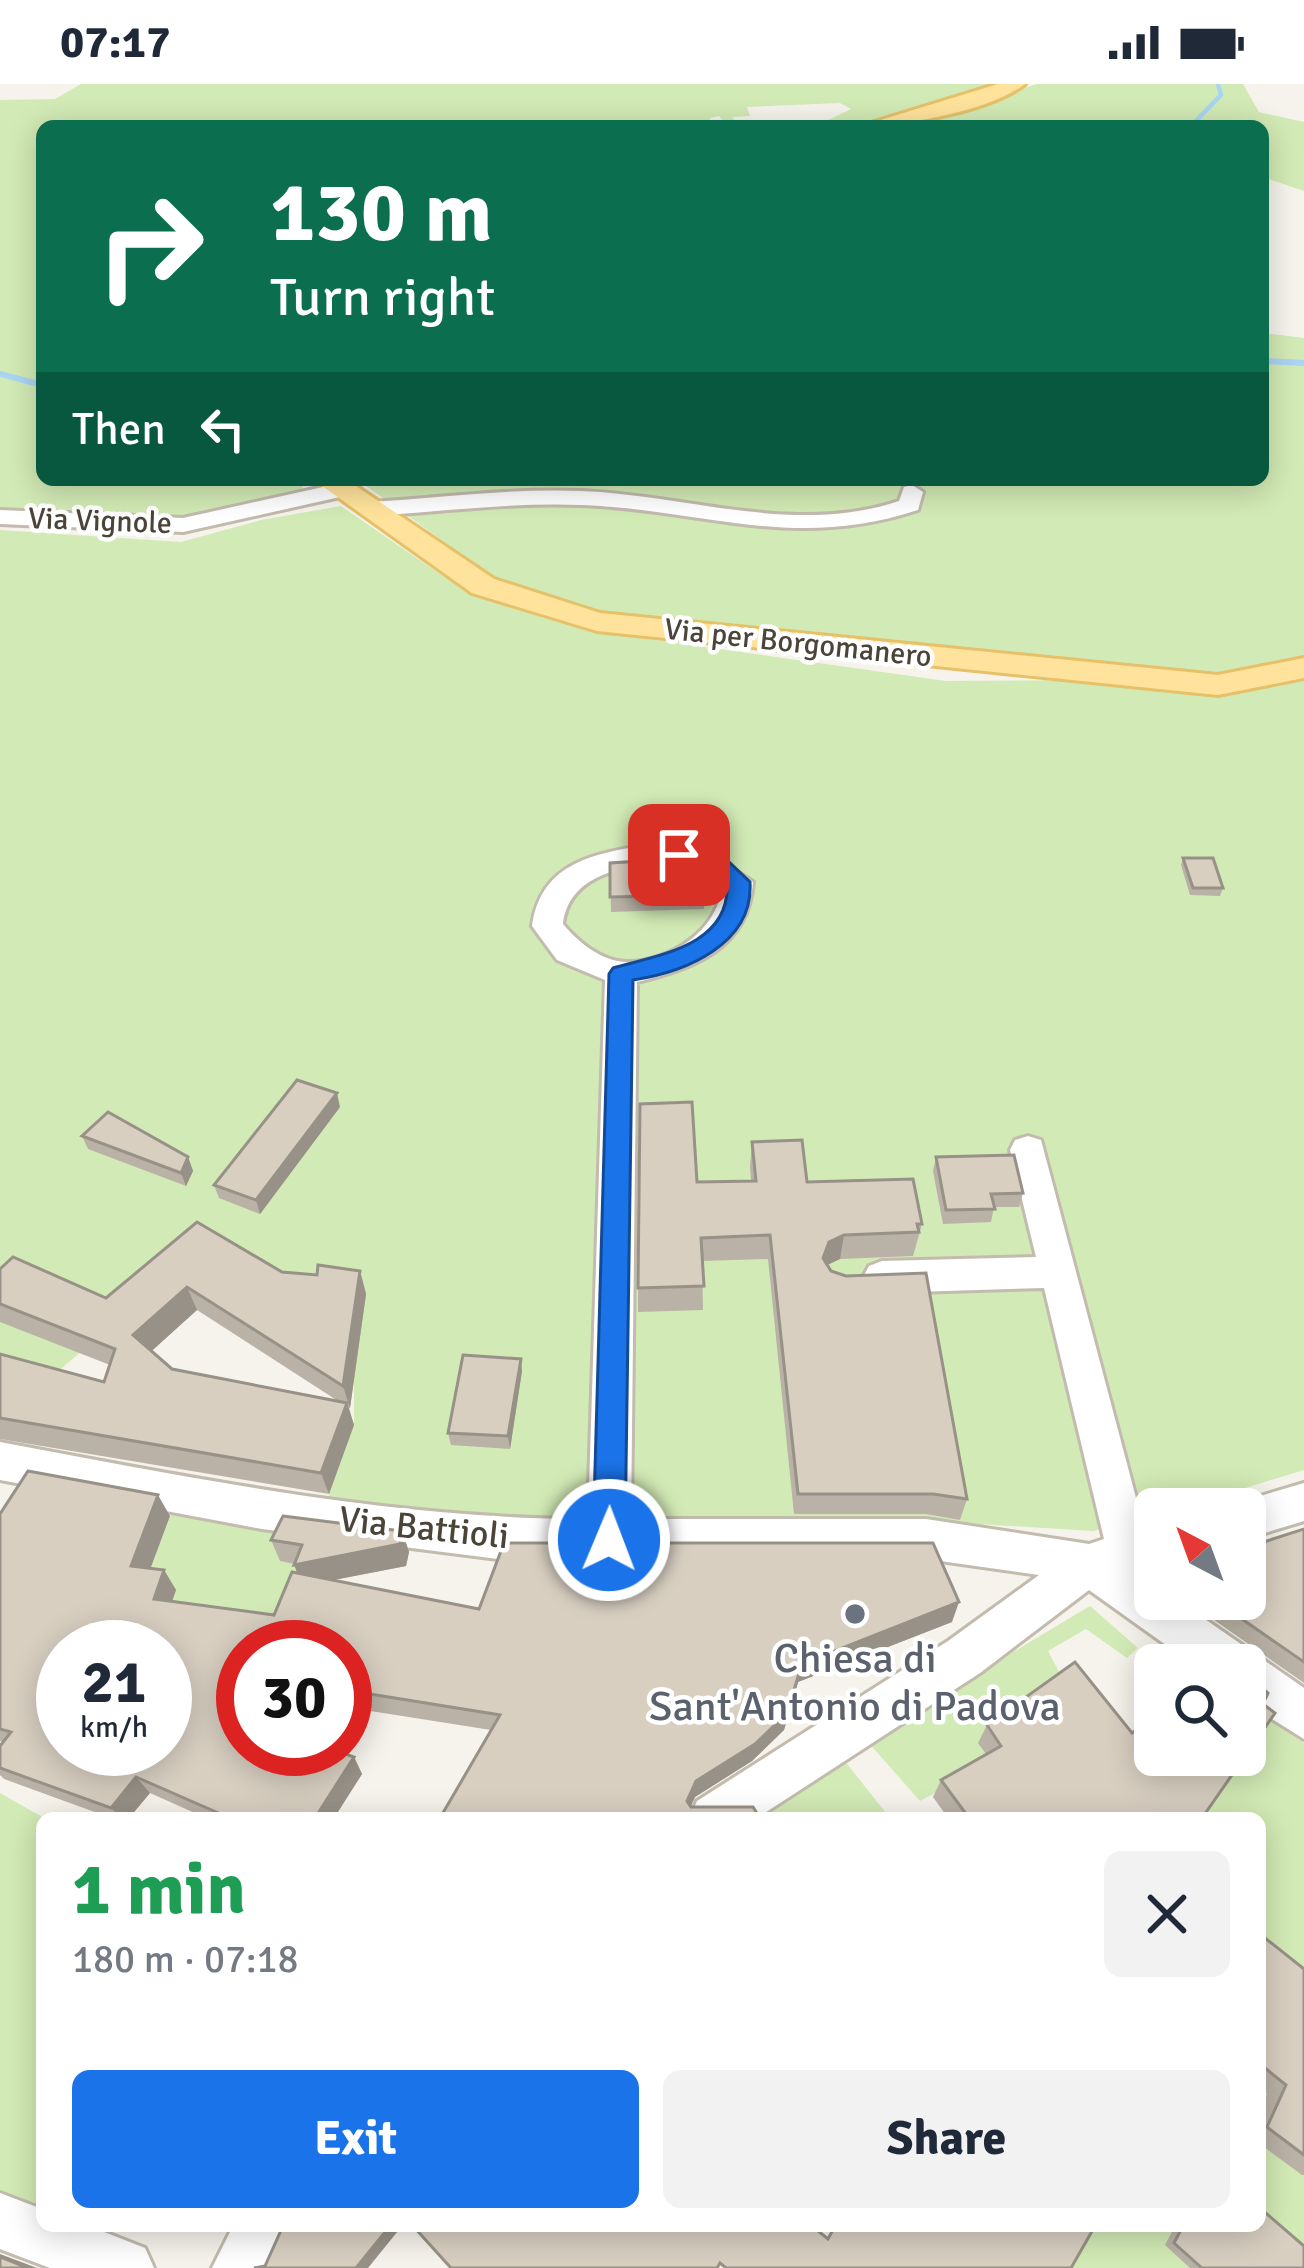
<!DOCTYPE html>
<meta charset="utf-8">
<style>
:root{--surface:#fff;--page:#f2f2f3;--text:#1f2937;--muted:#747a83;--accent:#1a73e8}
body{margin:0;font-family:Signika,sans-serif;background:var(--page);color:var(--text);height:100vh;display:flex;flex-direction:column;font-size:45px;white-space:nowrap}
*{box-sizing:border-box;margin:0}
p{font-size:39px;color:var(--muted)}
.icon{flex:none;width:66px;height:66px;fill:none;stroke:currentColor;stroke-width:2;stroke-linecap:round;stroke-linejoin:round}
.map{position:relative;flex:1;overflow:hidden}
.details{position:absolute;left:36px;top:1728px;width:1230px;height:420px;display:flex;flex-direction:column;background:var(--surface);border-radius:18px;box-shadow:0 6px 30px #0003}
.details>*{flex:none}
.guide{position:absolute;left:36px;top:36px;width:1233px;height:366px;border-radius:18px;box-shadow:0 6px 30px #0003;background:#0b6e4f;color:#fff;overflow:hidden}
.needle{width:78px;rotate:319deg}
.fabs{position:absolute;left:1134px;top:1404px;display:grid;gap:24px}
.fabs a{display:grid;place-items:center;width:132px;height:132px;border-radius:18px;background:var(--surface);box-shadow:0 6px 30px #0003;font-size:60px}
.speed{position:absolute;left:36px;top:1536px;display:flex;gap:24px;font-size:60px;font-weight:700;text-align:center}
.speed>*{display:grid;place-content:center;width:156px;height:156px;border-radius:50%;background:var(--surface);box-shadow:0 6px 30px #0003;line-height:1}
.speed small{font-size:30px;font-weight:400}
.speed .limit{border:18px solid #d22;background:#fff;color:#111}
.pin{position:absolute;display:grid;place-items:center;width:102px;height:102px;color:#fff;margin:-51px;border-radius:24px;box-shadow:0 6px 18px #0006}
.me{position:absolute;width:132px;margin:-66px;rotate:1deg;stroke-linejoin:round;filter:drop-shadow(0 0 9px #0008)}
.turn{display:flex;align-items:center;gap:42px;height:252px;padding:0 36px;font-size:54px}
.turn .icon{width:156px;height:156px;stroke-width:2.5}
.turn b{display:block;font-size:84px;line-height:102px}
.then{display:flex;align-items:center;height:114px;padding:0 36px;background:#0003;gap:24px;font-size:45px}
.round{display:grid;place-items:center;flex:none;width:126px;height:126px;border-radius:18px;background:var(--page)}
.head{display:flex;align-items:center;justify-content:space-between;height:204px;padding:0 36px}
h1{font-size:72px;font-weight:800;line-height:90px;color:#1e9e55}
.button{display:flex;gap:24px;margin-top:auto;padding:24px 36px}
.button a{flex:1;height:138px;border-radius:18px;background:var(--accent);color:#fff;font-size:48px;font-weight:800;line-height:138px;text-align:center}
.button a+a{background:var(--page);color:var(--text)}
.status{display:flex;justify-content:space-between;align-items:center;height:84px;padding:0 60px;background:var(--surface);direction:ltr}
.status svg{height:33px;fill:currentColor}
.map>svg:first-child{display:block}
.green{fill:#d2eab5}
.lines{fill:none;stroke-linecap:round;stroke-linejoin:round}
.stream-far1{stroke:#a9d4f2;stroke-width:4.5}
.stream{stroke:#a9d4f2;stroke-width:6}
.minor-casing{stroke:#c2bbae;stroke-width:6}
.major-casing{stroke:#e6c16a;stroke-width:6}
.minor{fill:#fff;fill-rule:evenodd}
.major{fill:#ffe39c;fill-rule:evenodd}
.wall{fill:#bab2a6;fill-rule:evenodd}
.shaded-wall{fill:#979187}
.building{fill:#d8cfc1;stroke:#979187;stroke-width:3;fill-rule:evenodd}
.route{fill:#1a73e8;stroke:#114b97;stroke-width:3}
.worship-dot{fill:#6b7280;stroke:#fff;stroke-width:4.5}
.labels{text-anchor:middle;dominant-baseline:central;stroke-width:9;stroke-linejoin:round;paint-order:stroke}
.far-street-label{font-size:30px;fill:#4b4439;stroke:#fff}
.street-label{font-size:36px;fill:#4b4439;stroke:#fff}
.near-worship-label{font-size:42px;fill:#5b616d;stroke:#fff}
</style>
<div class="status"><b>07:17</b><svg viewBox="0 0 49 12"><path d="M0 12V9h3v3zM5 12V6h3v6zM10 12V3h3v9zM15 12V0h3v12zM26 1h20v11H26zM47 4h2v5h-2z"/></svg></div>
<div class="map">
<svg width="1304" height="2184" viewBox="0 0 1304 2184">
<rect width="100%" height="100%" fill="#f6f3ec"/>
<!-- green -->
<g class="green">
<polygon points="81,0 997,0 857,42 816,42 851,25 840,19 747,23 750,32 733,33 736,42 726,42 719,32 710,34 708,42 42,42 42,396 309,396 297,409 182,434 0,425 0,16 55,15"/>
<polygon points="1037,0 1243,0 1259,28 1304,38 1304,107 1263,93 1263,42 902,42"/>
<polygon points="1263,249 1304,254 1304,1386 1177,1425 1155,1425 1155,1431 1093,1447 960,1439 584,1448 326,1419 354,1341 354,1294 365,1210 326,1205 206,1162 24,1316 0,1310 0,446 181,458 261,436 341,422 466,508 591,547 946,597 1093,596 583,529 496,495 358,396 1263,396"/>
<polygon points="176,1417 299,1439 281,1477 311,1482 323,1530 166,1534 144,1502"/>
<polygon points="1090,1522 1138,1564 1127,1574 1086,1545 1048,1567 1064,1597 991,1679 920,1717 866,1656"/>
<polygon points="1268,1635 1304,1659 1304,2184 1018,2184 1084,2142 1260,2142 1260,1734 1198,1734"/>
<polygon points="840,1671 890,1734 756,1734"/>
<polygon points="0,1709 44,1734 42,2126 0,2111"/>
</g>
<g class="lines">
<!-- stream-far1 -->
<polyline class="stream-far1" points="1191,42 1221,11 1218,0"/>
<!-- stream -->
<g class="stream">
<polyline points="1263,277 1304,279"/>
<polyline points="0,290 42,301"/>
</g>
<!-- minor casing -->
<g class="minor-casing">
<g id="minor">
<polygon points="341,399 349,401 349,411 183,448 0,440 0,426 183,434"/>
<path d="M912,401L923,408L918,426C794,467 705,426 582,421C511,418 440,428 370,432L358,425L370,418C440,414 511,404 581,407C689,411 793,452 899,417L904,403Z"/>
<path d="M653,760L708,769L753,798C748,864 694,885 637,898L631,1435H926L1089,1460L1104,1455L1044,1204L882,1209L869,1204L863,1193L869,1182L882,1177L1036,1173L1010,1066L1015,1056L1028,1052L1041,1056L1144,1444L1155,1441V1481L1135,1487L1155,1501V1515H1176L1304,1604V1655L1245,1618V1581H1194L1089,1506L980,1589L757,1734H690L697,1717L948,1557L1039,1491L926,1475H498L262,1445L0,1396V1358C194,1394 390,1435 588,1435L605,896L557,876L532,842C541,777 597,769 653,760ZM653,779L690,784L722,802C718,846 671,878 627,878C602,878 578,858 563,840C569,794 613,785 653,779Z"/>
<polygon points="1304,1399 1304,1437 1245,1455 1245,1425 1228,1425 1230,1421"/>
<polygon points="0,2109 42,2125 42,2142 89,2142 145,2164 154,2184 50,2184 0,2165"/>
<polygon points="233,2142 293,2142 273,2184 212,2184"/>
</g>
</g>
<!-- major casing -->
<g class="major-casing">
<g id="major">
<path d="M998,0H1025C990,27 905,42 861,42Z"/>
<polygon points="314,396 347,396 494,495 600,529 1218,591 1304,574 1304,594 1218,611 597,547 472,509"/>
</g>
</g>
<!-- minor -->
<use href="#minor" class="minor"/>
<!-- major -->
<use href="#major" class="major"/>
</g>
<!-- wall -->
<g class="wall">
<polygon points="1183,774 1223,804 1220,812 1190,811 1181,781"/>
<polygon points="610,779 705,811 704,825 611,828"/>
<polygon points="640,1020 697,1098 751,1097 750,1082 752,1058 807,1098 922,1140 913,1172 840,1175 827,1181 967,1415 960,1436 926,1430 794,1430 768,1175 702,1177 703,1226 638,1228"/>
<polygon points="340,1023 260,1130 219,1114 214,1101"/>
<polygon points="82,1052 188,1073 193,1087 186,1102 88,1065"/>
<polygon points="936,1073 1023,1109 1019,1123 994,1123 991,1138 943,1140 933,1087"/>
<path d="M0,1185L106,1214L282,1188L317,1191L360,1187L366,1210L350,1324H349L354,1341L329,1410L0,1355V1270L104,1298L110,1281L0,1238ZM197,1226L338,1317L172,1285L151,1267Z"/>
<polygon points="522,1287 510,1365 451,1361 448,1349"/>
<polygon points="0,1430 170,1432 150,1484 164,1486 176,1506 172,1517 274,1531 297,1489 295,1480 280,1477 271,1456 402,1447 409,1468 406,1482 333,1496 479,1525 952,1538 798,1598 784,1646 752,1677 695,1713 691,1722 440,1734 491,1646 345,1623 345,1563 243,1665 354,1673 362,1690 334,1734 206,1734 150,1709 129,1734 111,1734 4,1695 0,1691 0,1662 3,1658 0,1657"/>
<polygon points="1304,1445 1304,1599 1184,1515 1245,1515"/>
<polygon points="987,1641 1202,1734 948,1734 933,1713 941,1696 986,1670 978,1659"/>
<polygon points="1260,1850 1304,1885 1304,2091 1302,2091 1260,2060 1260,2026 1267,2010 1260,2004"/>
<polygon points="1175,2142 1260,2142 1304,2184 1190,2184 1165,2161"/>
</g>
<!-- shaded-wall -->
<g class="shaded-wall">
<polygon points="337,1009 340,1023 260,1130 256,1116"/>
<polygon points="188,1073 193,1087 186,1102 181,1089"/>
<polygon points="844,1151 840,1175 825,1182 823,1174 829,1158"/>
<polygon points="360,1187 366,1210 350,1324 343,1302"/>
<polygon points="187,1203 197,1226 144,1274 133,1251"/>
<polygon points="521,1275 522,1287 510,1365 508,1352"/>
<polygon points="347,1319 354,1341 329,1410 321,1389"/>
<polygon points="158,1411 170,1432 144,1502 131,1482"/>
<polygon points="402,1447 409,1468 406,1482 303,1502 294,1481"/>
<polygon points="164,1486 176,1506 166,1534 154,1515"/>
<polygon points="959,1518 952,1538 798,1598 784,1646 752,1677 695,1713 686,1732 687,1717 696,1697 802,1580"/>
<polygon points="354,1673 362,1690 334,1734 315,1734"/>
<polygon points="136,1693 150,1709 129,1734 120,1734 111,1724"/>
<polygon points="390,2142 402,2142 368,2184 356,2184"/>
<polygon points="0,2170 37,2184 28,2184 0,2173"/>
</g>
<!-- building -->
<g class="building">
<polygon points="689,774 702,782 705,811 610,813 610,779"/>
<polygon points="1183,774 1213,774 1223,804 1193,804"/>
<polygon points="297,996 337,1009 256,1116 214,1101"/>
<polygon points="692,1018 697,1098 756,1097 752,1058 802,1056 807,1098 913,1095 922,1140 917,1140 919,1148 844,1151 829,1158 823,1174 831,1187 846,1192 926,1189 967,1415 933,1410 798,1410 770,1151 701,1154 704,1202 638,1204 640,1020"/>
<polygon points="108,1028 188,1073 181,1089 82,1052"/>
<polygon points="1014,1071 1023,1109 991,1110 995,1125 946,1126 936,1073"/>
<polygon points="197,1138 282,1188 317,1191 318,1181 360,1187 343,1302 187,1203 133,1251 172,1285 347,1319 321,1389 0,1334 0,1270 104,1298 115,1265 0,1220 0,1185 13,1173 106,1214"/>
<polygon points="463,1271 521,1275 508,1352 448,1349"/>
<path d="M28,1387L158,1411L131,1482L164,1486L154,1515L274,1531L292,1488L479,1525L504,1459H933L959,1518L802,1580L787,1629L755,1660L696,1697L687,1717L691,1723H753L760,1734H440L500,1631L345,1606V1563H243V1665H331L354,1673L315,1734H224L225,1732L136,1693L111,1724L0,1684V1662L11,1648L0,1645V1430ZM63,1563H165V1665H63Z"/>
<polygon points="283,1432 402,1447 400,1460 294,1481 302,1461 271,1456"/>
<polygon points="1304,1445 1304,1578 1213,1515 1245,1515 1245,1464"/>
<polygon points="1208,1566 1256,1566 1257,1599 1268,1609 1263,1620 1275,1629 1202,1734 969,1734 941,1696 1001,1662 987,1641 1075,1578 1132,1649 1155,1632 1155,1671 1245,1671 1245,1581 1197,1581"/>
<polygon points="1260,1850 1304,1885 1304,2071 1267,2043 1286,2001 1260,1980"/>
<polygon points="1260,2124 1304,2162 1304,2184 1202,2184 1174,2159 1183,2142 1260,2142"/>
<polygon points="283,2142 390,2142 356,2184 254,2184 265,2182"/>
<polygon points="413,2142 812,2142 828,2155 835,2142 1095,2142 1071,2184 726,2184 720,2179 717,2184 451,2184"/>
<polygon points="0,2173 28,2184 0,2184"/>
</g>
<!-- route -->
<path class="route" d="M679,764L727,776L750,798C754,860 686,888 633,896L625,1456L621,1466L609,1471L597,1466L593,1456L609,890L613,884C658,871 730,862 727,800L711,786L671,776V766Z"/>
<!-- markers -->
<circle class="worship-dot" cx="855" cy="1530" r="12"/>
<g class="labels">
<!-- far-street labels -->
<g class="far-street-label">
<text transform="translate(100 437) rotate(2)">Via Vignole</text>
<text transform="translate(798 559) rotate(6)">Via per Borgomanero</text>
</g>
<!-- street labels -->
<g class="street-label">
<text transform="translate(424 1444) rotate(6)">Via Battioli</text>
</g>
<!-- near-worship labels -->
<g class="near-worship-label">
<text x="855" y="1574">Chiesa di<tspan x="855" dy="48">Sant'Antonio di Padova</tspan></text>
</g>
</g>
</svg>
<div class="fabs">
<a><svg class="needle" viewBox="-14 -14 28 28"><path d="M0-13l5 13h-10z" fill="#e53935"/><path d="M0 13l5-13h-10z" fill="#747a83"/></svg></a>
<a><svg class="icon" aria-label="search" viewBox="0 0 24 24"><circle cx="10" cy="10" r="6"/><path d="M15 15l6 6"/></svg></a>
</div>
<div class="speed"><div>21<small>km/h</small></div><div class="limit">30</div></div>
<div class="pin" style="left:679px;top:771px;background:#d93025"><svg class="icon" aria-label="arrive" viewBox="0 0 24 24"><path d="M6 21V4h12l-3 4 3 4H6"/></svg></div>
<svg class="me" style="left:609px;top:1456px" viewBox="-20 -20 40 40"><circle r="17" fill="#1a73e8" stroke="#fff" stroke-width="3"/><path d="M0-11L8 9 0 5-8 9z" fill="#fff"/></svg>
<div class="guide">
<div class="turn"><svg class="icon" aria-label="right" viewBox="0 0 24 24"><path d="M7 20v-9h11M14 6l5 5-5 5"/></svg><div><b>130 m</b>Turn right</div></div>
<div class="then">Then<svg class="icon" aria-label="left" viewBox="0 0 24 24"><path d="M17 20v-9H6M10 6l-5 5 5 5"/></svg></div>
</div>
<section class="details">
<div class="head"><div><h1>1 min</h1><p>180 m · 07:18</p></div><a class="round"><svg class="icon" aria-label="close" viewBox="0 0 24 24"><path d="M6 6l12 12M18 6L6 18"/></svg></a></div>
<div class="button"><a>Exit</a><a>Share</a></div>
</section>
</div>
